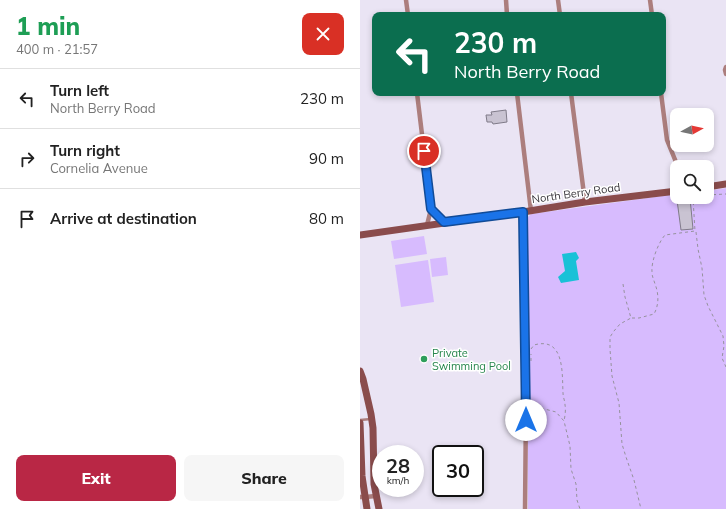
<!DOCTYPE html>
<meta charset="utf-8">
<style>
:root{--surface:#fff;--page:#f6f6f6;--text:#222;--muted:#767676;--line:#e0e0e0;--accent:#b92745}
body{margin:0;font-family:Mulish,sans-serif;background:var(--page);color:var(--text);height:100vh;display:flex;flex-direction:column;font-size:15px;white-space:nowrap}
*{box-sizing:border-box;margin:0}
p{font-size:13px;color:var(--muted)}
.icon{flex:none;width:22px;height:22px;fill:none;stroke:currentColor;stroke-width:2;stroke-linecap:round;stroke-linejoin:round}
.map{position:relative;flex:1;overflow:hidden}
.panel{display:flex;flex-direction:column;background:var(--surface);width:360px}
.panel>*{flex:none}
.banner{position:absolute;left:12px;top:12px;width:294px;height:84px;border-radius:8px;box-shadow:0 2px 6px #0003;background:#0b6e4f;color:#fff;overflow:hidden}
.needle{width:26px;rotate:82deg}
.fabs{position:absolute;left:310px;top:108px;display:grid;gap:8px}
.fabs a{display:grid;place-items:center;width:44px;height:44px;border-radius:8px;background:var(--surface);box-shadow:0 2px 6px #0003;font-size:20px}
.speed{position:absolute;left:12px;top:445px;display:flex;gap:8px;font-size:20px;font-weight:700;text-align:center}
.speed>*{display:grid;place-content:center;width:52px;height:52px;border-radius:50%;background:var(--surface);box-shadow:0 2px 6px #0003;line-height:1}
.speed small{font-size:10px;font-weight:400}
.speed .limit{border:2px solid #111;border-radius:6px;background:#fff;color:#111}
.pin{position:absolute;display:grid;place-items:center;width:34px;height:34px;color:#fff;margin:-17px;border:2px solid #fff;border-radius:50%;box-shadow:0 1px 4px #0007}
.me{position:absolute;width:44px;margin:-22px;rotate:0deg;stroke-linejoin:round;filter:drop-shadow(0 0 3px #0008)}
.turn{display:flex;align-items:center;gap:14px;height:84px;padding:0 16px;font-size:18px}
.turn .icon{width:52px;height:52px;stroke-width:2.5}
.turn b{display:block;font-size:28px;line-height:34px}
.round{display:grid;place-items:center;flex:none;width:42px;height:42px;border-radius:8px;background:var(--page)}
.headline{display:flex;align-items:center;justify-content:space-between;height:68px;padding:0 16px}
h1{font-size:24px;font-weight:800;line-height:30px;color:#1e9e55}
.button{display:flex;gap:8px;margin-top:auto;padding:8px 16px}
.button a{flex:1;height:46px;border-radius:8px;background:var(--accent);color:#fff;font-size:16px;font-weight:800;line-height:46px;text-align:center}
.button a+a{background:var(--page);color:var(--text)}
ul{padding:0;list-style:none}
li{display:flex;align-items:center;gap:12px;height:60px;padding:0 16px;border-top:1px solid var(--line)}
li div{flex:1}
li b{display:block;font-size:15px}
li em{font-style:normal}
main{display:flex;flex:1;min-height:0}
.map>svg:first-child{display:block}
.green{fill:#d7bbfe}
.water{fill:#19c1d7}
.building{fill:#c9c3d2;stroke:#807b89}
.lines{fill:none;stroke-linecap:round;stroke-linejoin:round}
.path{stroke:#96929d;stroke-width:1;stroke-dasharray:3 3;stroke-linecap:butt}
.lane{stroke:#ac7e7d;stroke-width:2.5}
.street{stroke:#ac7e7d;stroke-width:4.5}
.secondary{stroke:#8a4c4c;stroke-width:7}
.route-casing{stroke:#114b97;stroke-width:10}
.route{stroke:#1a73e8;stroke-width:7}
.leisure-dot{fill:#2e9e5b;stroke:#fff;stroke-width:1.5}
.labels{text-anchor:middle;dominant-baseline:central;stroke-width:3;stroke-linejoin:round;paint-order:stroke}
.street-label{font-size:11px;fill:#38353b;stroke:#fff}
.leisure-label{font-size:11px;fill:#27864d;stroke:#fff;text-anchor:start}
</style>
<main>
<section class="panel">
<div class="headline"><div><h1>1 min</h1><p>400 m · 21:57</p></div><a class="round" style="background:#d93025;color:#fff"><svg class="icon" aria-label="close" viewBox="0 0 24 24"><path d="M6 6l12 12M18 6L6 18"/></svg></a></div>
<ul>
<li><svg class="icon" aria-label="left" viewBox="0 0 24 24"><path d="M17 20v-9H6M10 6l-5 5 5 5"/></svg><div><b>Turn left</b><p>North Berry Road</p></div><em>230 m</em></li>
<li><svg class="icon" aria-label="right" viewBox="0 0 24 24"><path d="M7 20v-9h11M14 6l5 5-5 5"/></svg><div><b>Turn right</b><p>Cornelia Avenue</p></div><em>90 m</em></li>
<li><svg class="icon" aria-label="arrive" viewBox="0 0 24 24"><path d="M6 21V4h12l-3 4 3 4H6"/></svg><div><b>Arrive at destination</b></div><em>80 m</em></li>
</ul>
<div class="button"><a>Exit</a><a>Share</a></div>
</section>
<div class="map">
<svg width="366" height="509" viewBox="0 0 366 509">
<rect width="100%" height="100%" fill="#eae4f4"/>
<!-- green -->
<g class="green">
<polygon points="366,188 366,509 168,509 167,333 166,222 168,217 171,214 317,194 317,197 347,197 347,191"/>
<polygon points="64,236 67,254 34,259 31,241"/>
<polygon points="86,257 88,275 72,277 70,259"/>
<polygon points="68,260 74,302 41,307 35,265"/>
</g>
<!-- water -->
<polygon class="water" points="216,252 219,258 216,261 219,280 201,283 198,277 205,271 202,254"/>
<!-- building -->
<g class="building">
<polygon points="146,110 147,122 133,124 132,122 127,122 126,115 132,115 131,112"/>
<polygon points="330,198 333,229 321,230 317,200"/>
</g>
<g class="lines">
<!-- path -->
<g class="path">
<polyline points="347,195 366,194"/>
<polyline points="336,232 338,249 342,268 344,295 348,306 363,336 364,346 362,358 366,367"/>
<polyline points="263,284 265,297 271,318 260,324 254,331 250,337 250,349 252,376 259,403 262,444 266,457 274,480 281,509"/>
<path d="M272,318H279L294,314C299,305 299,294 295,284C294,280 292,277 292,272C291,262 298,243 305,235L335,231L333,198L334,197"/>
<path d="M171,349L174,345C205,336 202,374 203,393C203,397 205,401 205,405C206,410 205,416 204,421"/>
<polyline points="171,361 171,354"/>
<polyline points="172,401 177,407 196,412 204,421 210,446 211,469 216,484 217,500 220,509"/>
</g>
<!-- lane -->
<polyline class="lane" points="0,420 11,419"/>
<!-- street -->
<g class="street">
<polyline points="46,0 48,15"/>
<polyline points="146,0 147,15"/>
<polyline points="198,0 200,15"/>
<polyline points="290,0 292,15"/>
<polyline points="366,67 365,70 366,74"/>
<polyline points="57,93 71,209"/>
<polyline points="157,93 171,211"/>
<polyline points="211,93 225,202"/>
<polyline points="301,93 307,140 318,167"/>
<polyline points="163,212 166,406 165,509"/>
<polyline points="67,225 71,209 84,222"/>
<polyline points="0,497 5,497 16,496"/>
</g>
<!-- secondary -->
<g class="secondary">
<polyline points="347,187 366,184"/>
<polyline points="0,235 163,212 225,202 317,191"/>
<polyline points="0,371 3,379 11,414 13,428 14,484 19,509"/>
<polyline points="0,423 2,476 7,509"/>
</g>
</g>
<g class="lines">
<!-- route casing -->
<g class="route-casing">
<polyline id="route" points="64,151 71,209 84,222 163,212 166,420"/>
</g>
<!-- route -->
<use href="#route" class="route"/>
</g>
<!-- markers -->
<circle class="leisure-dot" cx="64" cy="359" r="4"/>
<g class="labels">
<!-- street labels -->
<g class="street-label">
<text transform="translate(216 193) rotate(-8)">North Berry Road</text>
</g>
<!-- leisure labels -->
<g class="leisure-label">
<text x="72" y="353">Private<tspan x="72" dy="13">Swimming Pool</tspan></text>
</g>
</g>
</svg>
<div class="fabs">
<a><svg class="needle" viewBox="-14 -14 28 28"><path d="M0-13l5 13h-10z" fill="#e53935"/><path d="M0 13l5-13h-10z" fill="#767676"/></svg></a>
<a><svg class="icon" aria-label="search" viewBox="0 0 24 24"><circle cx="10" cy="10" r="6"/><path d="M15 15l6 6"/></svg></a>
</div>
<div class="speed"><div>28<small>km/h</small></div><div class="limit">30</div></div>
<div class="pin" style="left:64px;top:151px;background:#d93025"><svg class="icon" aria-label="arrive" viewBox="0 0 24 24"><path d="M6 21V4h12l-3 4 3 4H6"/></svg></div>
<svg class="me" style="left:166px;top:420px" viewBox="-20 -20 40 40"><circle r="19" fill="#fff"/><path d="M0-13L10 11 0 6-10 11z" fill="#1a73e8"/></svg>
<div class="banner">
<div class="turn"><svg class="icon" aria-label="left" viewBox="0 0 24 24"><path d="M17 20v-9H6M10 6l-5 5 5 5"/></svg><div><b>230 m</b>North Berry Road</div></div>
</div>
</div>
</main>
